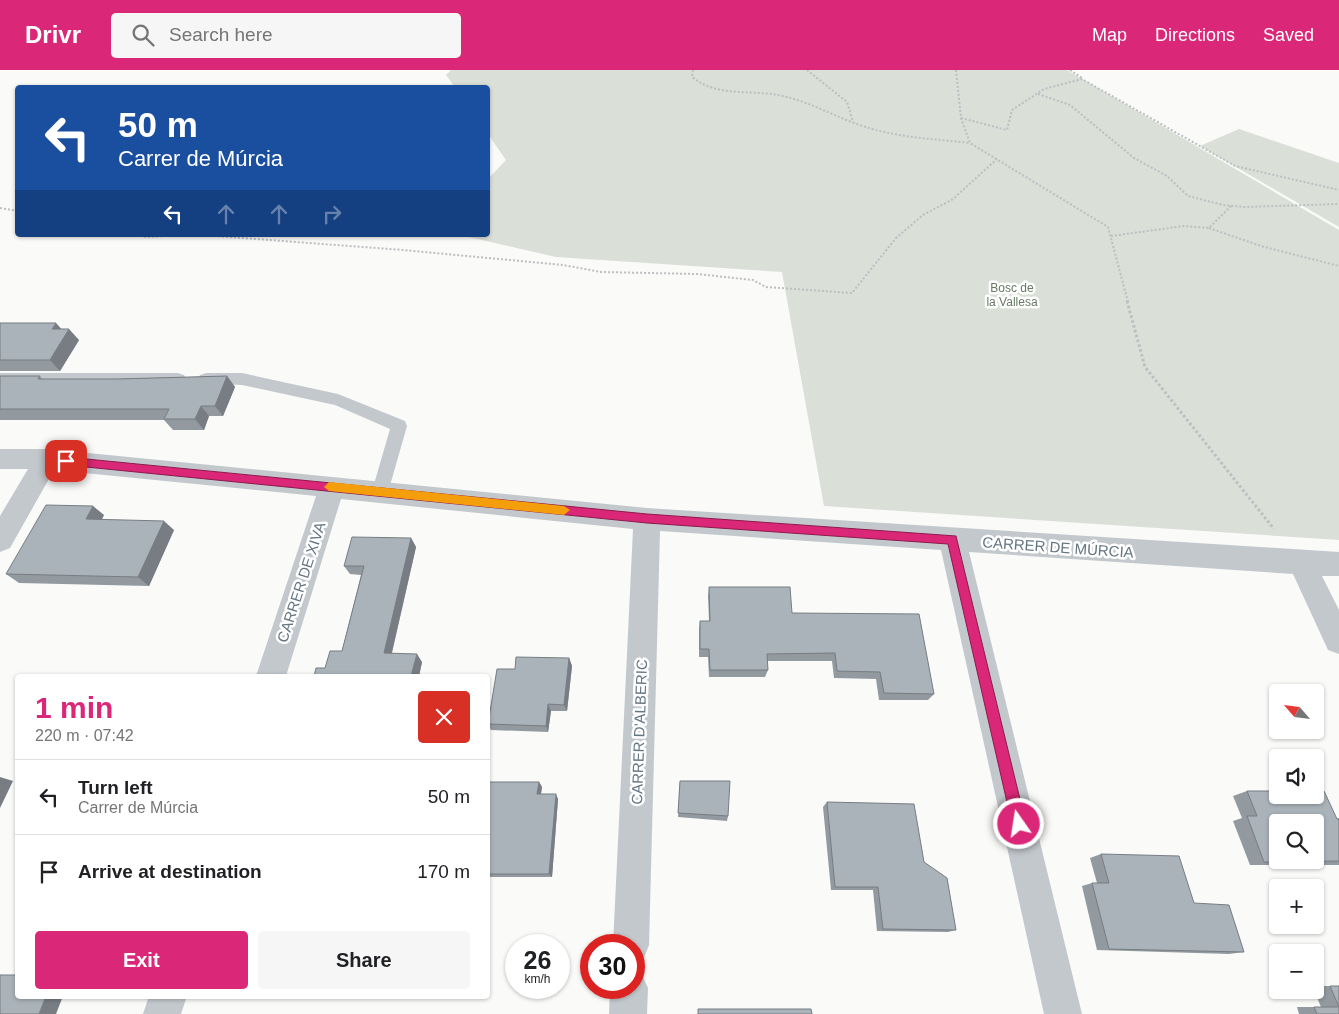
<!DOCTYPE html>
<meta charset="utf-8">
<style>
:root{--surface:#fff;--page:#f6f6f6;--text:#202124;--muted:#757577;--line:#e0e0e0;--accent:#db2777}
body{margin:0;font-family:Arial,sans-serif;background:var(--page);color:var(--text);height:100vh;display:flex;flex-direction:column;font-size:19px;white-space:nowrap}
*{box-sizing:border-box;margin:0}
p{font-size:16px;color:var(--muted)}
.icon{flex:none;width:28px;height:28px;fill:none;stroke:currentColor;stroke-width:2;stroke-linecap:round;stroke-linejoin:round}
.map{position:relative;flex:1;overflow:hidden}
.drawer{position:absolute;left:15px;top:604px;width:475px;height:325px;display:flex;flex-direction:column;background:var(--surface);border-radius:5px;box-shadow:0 1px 4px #0004}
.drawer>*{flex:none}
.hud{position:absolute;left:15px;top:15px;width:475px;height:152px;border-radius:5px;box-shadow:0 1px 4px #0004;background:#1a4fa0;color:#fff;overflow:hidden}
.needle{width:32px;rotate:298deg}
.tools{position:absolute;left:1269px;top:614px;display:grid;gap:10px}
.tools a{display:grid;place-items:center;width:55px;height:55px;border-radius:5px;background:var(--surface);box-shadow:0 1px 4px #0004;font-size:25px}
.speed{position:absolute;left:505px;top:864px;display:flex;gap:10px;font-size:25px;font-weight:700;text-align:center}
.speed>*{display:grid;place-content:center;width:65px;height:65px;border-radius:50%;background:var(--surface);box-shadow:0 1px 4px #0004;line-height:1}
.speed small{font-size:12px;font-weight:400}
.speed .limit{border:8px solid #d22;background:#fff;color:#111}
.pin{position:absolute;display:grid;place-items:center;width:42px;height:42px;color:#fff;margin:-21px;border-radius:10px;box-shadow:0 2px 8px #0006}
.me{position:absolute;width:55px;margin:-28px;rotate:347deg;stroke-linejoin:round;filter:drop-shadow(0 0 4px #0008)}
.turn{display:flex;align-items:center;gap:18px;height:105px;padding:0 20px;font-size:22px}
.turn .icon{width:65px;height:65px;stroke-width:2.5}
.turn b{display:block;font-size:35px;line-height:42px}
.lanes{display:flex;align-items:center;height:48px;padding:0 20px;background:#0003;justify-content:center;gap:25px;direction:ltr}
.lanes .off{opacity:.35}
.round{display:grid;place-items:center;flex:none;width:52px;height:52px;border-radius:5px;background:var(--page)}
.summary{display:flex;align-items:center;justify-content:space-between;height:85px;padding:0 20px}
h1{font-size:30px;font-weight:600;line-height:38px;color:var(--accent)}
.button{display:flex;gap:10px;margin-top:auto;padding:10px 20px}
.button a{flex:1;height:58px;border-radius:5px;background:var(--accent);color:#fff;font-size:20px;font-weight:600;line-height:58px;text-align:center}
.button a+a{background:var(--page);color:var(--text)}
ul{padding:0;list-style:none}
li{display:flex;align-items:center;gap:15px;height:75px;padding:0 20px;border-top:1px solid var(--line)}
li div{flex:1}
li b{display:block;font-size:19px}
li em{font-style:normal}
header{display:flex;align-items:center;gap:30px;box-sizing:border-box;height:70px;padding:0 25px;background:var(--accent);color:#fff}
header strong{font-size:24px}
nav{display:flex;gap:28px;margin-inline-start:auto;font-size:18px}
.search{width:350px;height:45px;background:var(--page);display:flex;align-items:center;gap:12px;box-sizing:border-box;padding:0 18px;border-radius:5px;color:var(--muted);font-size:19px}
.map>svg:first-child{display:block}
.green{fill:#dadfd7}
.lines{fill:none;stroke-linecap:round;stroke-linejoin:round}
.path-far1{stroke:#bbbfc2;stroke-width:2;stroke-dasharray:2 2;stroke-linecap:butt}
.path{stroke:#bbbfc2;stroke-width:3;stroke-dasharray:2.5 2.5;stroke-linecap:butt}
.lane{fill:#c3c8cc;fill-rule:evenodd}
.street{fill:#c3c8cc;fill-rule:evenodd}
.wall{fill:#929a9f}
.shaded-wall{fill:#777d82}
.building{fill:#aab3b9;stroke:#777d82;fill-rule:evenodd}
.route{fill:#db2777;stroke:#8e194d}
.slow{fill:#f59e0b}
.labels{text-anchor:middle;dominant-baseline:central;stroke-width:5;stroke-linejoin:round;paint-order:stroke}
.far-park-label{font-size:12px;fill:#687a64;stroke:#fff}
.street-label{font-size:15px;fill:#657683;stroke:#fff}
</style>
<header>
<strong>Drivr</strong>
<div class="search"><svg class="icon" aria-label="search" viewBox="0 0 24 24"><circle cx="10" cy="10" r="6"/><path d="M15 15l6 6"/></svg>Search here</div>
<nav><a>Map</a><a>Directions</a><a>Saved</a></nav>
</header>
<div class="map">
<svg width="1339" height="944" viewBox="0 0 1339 944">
<rect width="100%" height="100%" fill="#fafaf8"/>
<!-- green -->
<g class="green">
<polygon points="451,0 1067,0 1339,160 1339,470 824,436 782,202 556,187 460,165 488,165 488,109 506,90 488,64 488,18 455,17 446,5"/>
<polygon points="1239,59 1339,93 1339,157 1200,76"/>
</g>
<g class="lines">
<!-- path-far1 -->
<g class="path-far1">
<path d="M693,0L692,7C719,29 755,18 787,27C815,34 841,50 869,58C902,68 936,69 970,73"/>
<polyline points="807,0 847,32 853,52"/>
<polyline points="956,0 961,48 970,73 1108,157 1128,232"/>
<polyline points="1070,0 1082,8"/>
<polyline points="1038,24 1070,35 1134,88 1167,106 1188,126 1223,135 1244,137 1339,134"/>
<polyline points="961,48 1007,60 1012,40 1044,19 1082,9 1235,96 1339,120"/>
<polyline points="0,138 18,141"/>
<polyline points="1209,158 1261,176 1339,196"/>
<polyline points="136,165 146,167 184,165"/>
<polyline points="202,165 403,180 563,195 601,202 697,204 753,210 766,217 852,223 896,168 923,145 953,129 997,89"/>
<polyline points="1111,166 1184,156 1209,158 1231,136"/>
</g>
<!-- path -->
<polyline class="path" points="1127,231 1145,297 1274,459"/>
<!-- lane -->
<g class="lane">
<polygon points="0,303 178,303 184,305 186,309 184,313 178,315 0,315"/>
<polygon points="206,303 242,303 338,324 405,351 407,356 387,426 381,428 375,426 372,421 390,359 335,335 242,315 200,313 198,309 200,305"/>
</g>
<!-- street -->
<g class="street">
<polygon points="0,379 47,379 647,438 1339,482 1339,506 1322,506 1339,540 1339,584 1328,580 1293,504 969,482 1082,944 1044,944 941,480 660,461 649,875 644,888 634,892 634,875 613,875 633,459 341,429 286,606 256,606 316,426 54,400 10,478 0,482 0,446 28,399 0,399"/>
<polygon points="634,901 642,905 648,918 647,944 609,944 610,918 634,918"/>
<polygon points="149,926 187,926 181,944 143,944"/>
</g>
</g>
<!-- wall -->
<g class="wall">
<polygon points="0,253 62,259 79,270 60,301 0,301"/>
<polygon points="0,306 40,306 42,309 117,309 227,306 235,317 223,346 209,346 204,360 173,360 164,350 0,350"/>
<polygon points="104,445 102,449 174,460 149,516 19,513 6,504"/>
<polygon points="411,468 416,477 392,583 422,592 419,606 314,606 325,598 342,581 361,505 350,504 344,496"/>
<polygon points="709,517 792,543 934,624 928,630 879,630 876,609 834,608 832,591 767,591 768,600 765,607 709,607 708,587 699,587 699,559 700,551 709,551 708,526"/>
<polygon points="569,588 572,596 567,641 551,641 548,662 491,660 488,654"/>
<polygon points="680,711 728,746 727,751 678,747"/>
<polygon points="488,712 539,712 542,717 541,724 558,729 552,807 488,807"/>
<polygon points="1247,721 1337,749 1339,748 1339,795 1250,795 1233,751 1242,748 1233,726"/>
<polygon points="827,732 924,792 956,860 948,862 877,861 873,820 831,820 823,737"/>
<polygon points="1101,784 1194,833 1244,882 1229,884 1097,880 1082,816 1092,813 1097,813 1090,788"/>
<polygon points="1315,916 1339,916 1339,944 1299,944 1297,937 1321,937 1314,920 1315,920"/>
</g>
<!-- shaded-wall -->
<g class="shaded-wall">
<polygon points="56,253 66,264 52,259"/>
<polygon points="69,259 79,270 60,301 50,290"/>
<polygon points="227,306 235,317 223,346 215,336"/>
<polygon points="201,336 209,346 204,360 195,349"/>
<polygon points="93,436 104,445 97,458 86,449"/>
<polygon points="164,451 174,460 149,516 138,507"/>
<polygon points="411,468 416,477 390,590 384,583"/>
<polygon points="417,584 422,592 419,606 411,606"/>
<polygon points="569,588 572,596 567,641 564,635"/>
<polygon points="548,634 551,641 548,662 546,656"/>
<polygon points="0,707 13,711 0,738"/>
<polygon points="539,712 542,717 540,729 537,724"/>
<polygon points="556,724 558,729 552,807 549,804"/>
<polygon points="46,926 63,926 56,944 39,944"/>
</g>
<!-- building -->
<g class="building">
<polygon points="0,253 56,253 52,259 69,259 50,290 0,290"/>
<polygon points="0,306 40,306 38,309 117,309 227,306 215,336 201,336 195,349 164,349 169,339 0,339"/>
<polygon points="46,435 93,436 86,449 164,451 138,507 6,504"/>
<polygon points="352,467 411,468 384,583 417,584 411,606 314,606 316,598 325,598 330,581 342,581 364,496 344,496"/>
<polygon points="709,517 790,517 792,543 919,544 934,624 884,623 880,602 837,601 835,583 767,584 768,600 710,600 709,579 700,579 700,551 710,551"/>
<polygon points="516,587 569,588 564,635 548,634 546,656 488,654 497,599 515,599"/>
<polygon points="680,711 730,711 728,746 678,743"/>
<polygon points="488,712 539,712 537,724 556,724 549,804 488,804"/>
<path d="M1247,721H1278V725H1315V721H1324L1337,749H1339V791L1264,792L1247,746H1257ZM1278,752H1315V790H1278Z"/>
<polygon points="827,732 914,734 924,792 947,808 956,860 883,859 878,817 835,817"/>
<polygon points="1101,784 1179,786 1194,833 1229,835 1244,882 1109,879 1092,813 1109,813"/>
<polygon points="0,905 18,905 18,926 46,926 39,944 0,944"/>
<polygon points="1330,916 1339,916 1339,944 1317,944 1314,937 1339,937"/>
<polygon points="698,939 811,939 812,944 698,944"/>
</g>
<!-- route -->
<polygon class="route" points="66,387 647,444 956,466 1026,754 1024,759 1019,761 1014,759 1012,754 948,474 647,453 66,395 61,391"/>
<!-- slow -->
<polygon class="slow" points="329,412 564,436 570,440 564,445 329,421 324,417"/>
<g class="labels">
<!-- far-park labels -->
<g class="far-park-label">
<text x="1012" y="218">Bosc de<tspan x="1012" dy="14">la Vallesa</tspan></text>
</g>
<!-- street labels -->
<g class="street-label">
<text transform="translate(1058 477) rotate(4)">CARRER DE MÚRCIA</text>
<text transform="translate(301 512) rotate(-72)">CARRER DE XIVA</text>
<text transform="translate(639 662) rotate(-88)">CARRER D'ALBERIC</text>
</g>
</g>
</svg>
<div class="tools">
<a><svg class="needle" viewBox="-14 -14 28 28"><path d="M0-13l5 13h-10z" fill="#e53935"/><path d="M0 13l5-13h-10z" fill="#757577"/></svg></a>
<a><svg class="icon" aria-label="sound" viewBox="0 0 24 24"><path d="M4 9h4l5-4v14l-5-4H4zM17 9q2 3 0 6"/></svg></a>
<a><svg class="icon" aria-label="search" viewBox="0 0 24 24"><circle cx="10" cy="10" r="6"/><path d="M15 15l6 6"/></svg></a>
<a>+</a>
<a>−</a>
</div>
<div class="speed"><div>26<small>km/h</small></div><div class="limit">30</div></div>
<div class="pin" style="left:66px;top:391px;background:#d93025"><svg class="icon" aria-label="arrive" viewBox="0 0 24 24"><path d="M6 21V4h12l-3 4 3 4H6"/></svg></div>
<svg class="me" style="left:1019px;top:754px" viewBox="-20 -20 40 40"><circle r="17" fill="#db2777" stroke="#fff" stroke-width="3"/><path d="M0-11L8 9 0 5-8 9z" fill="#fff"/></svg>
<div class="hud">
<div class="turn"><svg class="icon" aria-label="left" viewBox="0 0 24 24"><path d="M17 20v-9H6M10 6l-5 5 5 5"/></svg><div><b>50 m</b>Carrer de Múrcia</div></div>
<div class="lanes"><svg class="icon" aria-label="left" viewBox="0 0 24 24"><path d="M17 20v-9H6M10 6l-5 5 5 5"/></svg><svg class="icon off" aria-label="ahead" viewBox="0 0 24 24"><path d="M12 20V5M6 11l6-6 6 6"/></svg><svg class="icon off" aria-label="ahead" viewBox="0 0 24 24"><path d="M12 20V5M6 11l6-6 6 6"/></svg><svg class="icon off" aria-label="right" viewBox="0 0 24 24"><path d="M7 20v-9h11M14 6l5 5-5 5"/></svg></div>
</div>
<section class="drawer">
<div class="summary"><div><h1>1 min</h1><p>220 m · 07:42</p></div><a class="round" style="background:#d93025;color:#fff"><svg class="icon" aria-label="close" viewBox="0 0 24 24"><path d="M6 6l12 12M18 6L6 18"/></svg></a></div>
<ul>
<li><svg class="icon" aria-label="left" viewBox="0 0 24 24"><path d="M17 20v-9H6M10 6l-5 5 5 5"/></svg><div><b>Turn left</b><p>Carrer de Múrcia</p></div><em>50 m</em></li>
<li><svg class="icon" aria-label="arrive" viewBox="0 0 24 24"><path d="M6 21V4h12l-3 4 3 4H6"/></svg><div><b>Arrive at destination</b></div><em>170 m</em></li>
</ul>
<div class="button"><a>Exit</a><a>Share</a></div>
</section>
</div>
